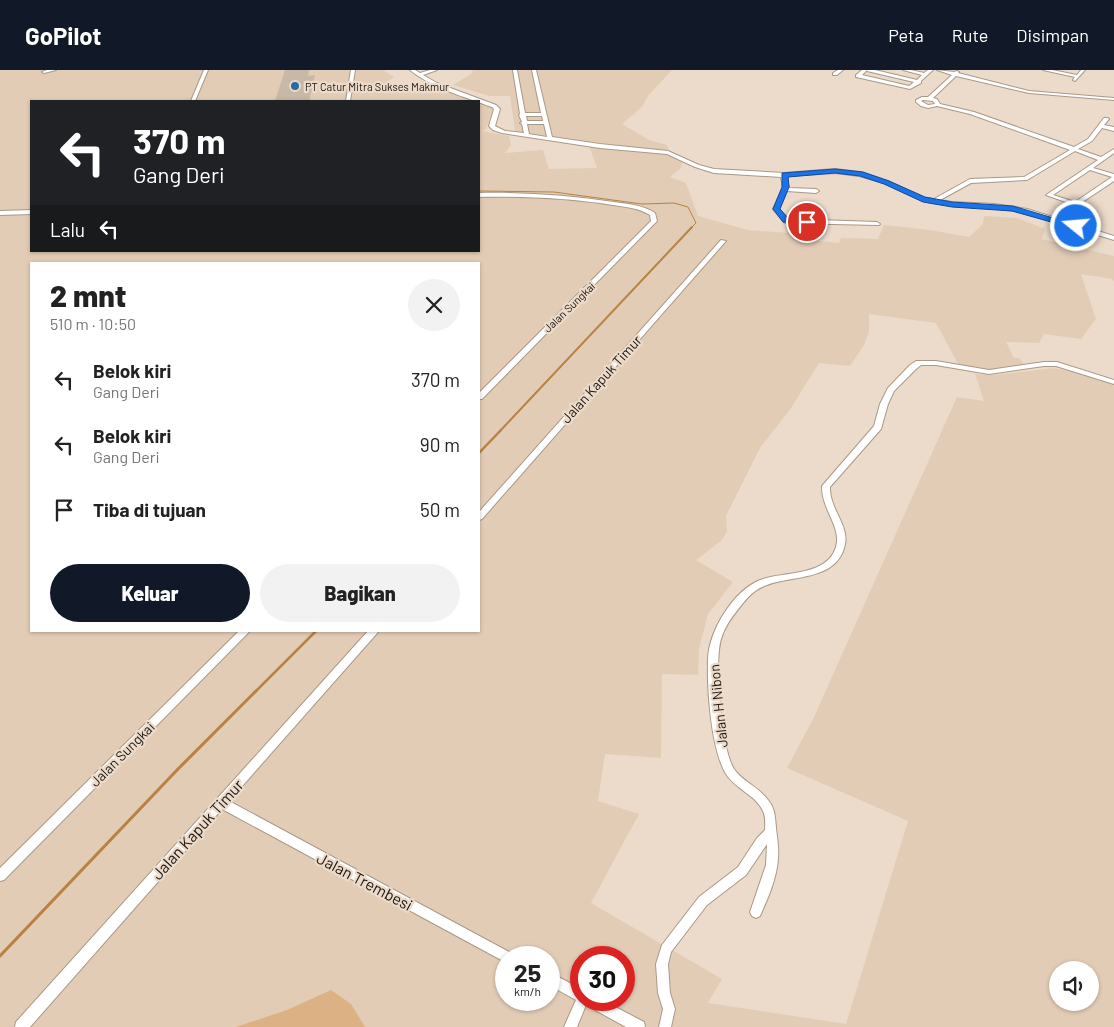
<!DOCTYPE html>
<html lang="id">
<meta charset="utf-8">
<style>
:root{--surface:#fff;--page:#f2f2f2;--text:#222;--muted:#767676;--accent:#111827}
body{margin:0;font-family:Barlow,sans-serif;background:var(--page);color:var(--text);height:100vh;display:flex;flex-direction:column;font-size:19px;white-space:nowrap}
*{box-sizing:border-box;margin:0}
p{font-size:16px;color:var(--muted)}
.icon{flex:none;width:28px;height:28px;fill:none;stroke:currentColor;stroke-width:2;stroke-linecap:round;stroke-linejoin:round}
.map{position:relative;flex:1;overflow:hidden}
.details{position:absolute;left:30px;top:192px;width:450px;height:370px;display:flex;flex-direction:column;background:var(--surface);border-radius:0px;box-shadow:0 1px 4px #0004}
.details>*{flex:none}
.guide{position:absolute;left:30px;top:30px;width:450px;height:152px;border-radius:0px;box-shadow:0 1px 4px #0004;background:#202124;color:#fff;overflow:hidden}
.controls{position:absolute;left:1049px;top:891px;display:grid;gap:10px}
.controls a{display:grid;place-items:center;width:50px;height:50px;border-radius:50%;background:var(--surface);box-shadow:0 1px 4px #0004;font-size:25px}
.speed{position:absolute;left:495px;top:876px;display:flex;gap:10px;font-size:25px;font-weight:700;text-align:center}
.speed>*{display:grid;place-content:center;width:65px;height:65px;border-radius:50%;background:var(--surface);box-shadow:0 1px 4px #0004;line-height:1}
.speed small{font-size:12px;font-weight:400}
.speed .limit{border:8px solid #d22;background:#fff;color:#111}
.pin{position:absolute;display:grid;place-items:center;width:42px;height:42px;color:#fff;margin:-21px;border:2px solid #fff;border-radius:50%;box-shadow:0 1px 5px #0007}
.me{position:absolute;width:55px;margin:-28px;rotate:287deg;stroke-linejoin:round;filter:drop-shadow(0 0 4px #0008)}
.turn{display:flex;align-items:center;gap:18px;height:105px;padding:0 20px;font-size:22px}
.turn .icon{width:65px;height:65px;stroke-width:2.5}
.turn b{display:block;font-size:35px;line-height:42px}
.then{display:flex;align-items:center;height:48px;padding:0 20px;background:#0003;gap:10px;font-size:19px}
.round{display:grid;place-items:center;flex:none;width:52px;height:52px;border-radius:26px;background:var(--page)}
.overview{display:flex;align-items:center;justify-content:space-between;height:85px;padding:0 20px}
h1{font-size:30px;font-weight:800;line-height:38px}
.primary-button{display:flex;gap:10px;margin-top:auto;padding:10px 20px}
.primary-button a{flex:1;height:58px;border-radius:30px;background:var(--accent);color:#fff;font-size:20px;font-weight:800;line-height:58px;text-align:center}
.primary-button a+a{background:var(--page);color:var(--text)}
ul{padding:0;list-style:none}
li{display:flex;align-items:center;gap:15px;height:65px;padding:0 20px}
li div{flex:1}
li b{display:block;font-size:19px}
li em{font-style:normal}
header{display:flex;align-items:center;gap:30px;box-sizing:border-box;height:70px;padding:0 25px;background:var(--accent);color:#fff}
header strong{font-size:24px}
nav{display:flex;gap:28px;margin-inline-start:auto;font-size:18px}
.map>svg:first-child{display:block}
.built{fill:#e2ccb6;fill-rule:evenodd}
.green{fill:#dcb183}
.lines{fill:none;stroke-linecap:round;stroke-linejoin:round}
.stream-far3{stroke:#b98242;stroke-width:1}
.stream-far2{stroke:#b98242;stroke-width:2}
.stream-far1{stroke:#b98242;stroke-width:2.5}
.stream{stroke:#b98242;stroke-width:3}
.building{fill:#c8b8a7}
.street-casing{stroke:#a89989;stroke-width:2}
.street{fill:#fff;fill-rule:evenodd}
.route{fill:#1a73e8;stroke:#114b97}
.poi-dot{fill:#2c6aa1;stroke:#ecdbca;stroke-width:2}
.labels{text-anchor:middle;dominant-baseline:central;stroke-width:4.5;stroke-linejoin:round;paint-order:stroke}
.far-poi-label{font-size:11px;fill:#1d1711;stroke:#ecdbca;text-anchor:start}
.far-street-label{font-size:11px;fill:#1d1711;stroke:#ecdbca}
.street-label{font-size:14px;fill:#1d1711;stroke:#ecdbca}
.near-street-label{font-size:16px;fill:#1d1711;stroke:#ecdbca}
</style>
<header>
<strong>GoPilot</strong>
<nav><a>Peta</a><a>Rute</a><a>Disimpan</a></nav>
</header>
<div class="map">
<svg width="1114" height="957" viewBox="0 0 1114 957">
<rect width="100%" height="100%" fill="#ecdbca"/>
<!-- built -->
<g class="built">
<path d="M0,0H383L394,7L387,12L404,17L427,20L435,16L461,23L490,35L493,39L486,59L482,61L509,66L511,75L505,83L543,80L549,99L597,98L589,76L656,82L675,86L683,92L680,99L670,107L686,113L698,146L748,160L804,164L809,170L839,173L841,168L878,169L884,155L930,160L969,167L983,154L984,146L1017,148L1045,159L1042,169L1114,186V212L1112,209L1081,204L1096,249L1081,269L1044,264L1039,273L1006,272L1014,288H1019L1024,294L995,299H980L958,294L936,253L869,244V261L864,275L850,296L819,293L791,338L760,378L726,446L727,462L721,471L696,490L733,512L708,544L699,579L698,605L662,604L661,688L605,684L598,731L639,744L591,833L722,909L708,933L846,954L908,751L787,698L814,647L957,327L984,331L975,304L994,305L1054,298L1078,303L1114,314V957H0ZM31,31H479V181H31ZM31,194H479V561H31ZM506,888H549V930H506ZM581,888H624V930H581ZM1058,900H1090V932H1058Z"/>
<polygon points="473,0 672,0 648,26 642,37 622,54 649,70 667,75 669,82 515,61 510,26 489,26 453,15 471,4"/>
</g>
<!-- green -->
<polygon class="green" points="331,920 351,934 365,957 236,957 287,940"/>
<g class="lines">
<!-- stream-far3 -->
<polyline class="stream-far3" points="479,121 554,122 642,134 674,133 688,137 696,153 691,158"/>
<!-- stream-far2 -->
<polyline class="stream-far2" points="500,361 692,157"/>
<!-- stream-far1 -->
<g class="stream-far1">
<polyline points="479,383 501,360"/>
<polyline points="255,622 316,561"/>
</g>
<!-- stream -->
<polyline class="stream" points="0,886 178,699 256,621"/>
</g>
<!-- building -->
<polygon class="building" points="285,0 309,0 308,6 315,5 309,31 275,31"/>
<g class="lines">
<!-- street casing -->
<g class="street-casing">
<g id="street">
<polygon points="47,0 56,0 44,3 42,2"/>
<polygon points="204,0 208,0 195,31 191,31"/>
<polygon points="351,0 355,0 350,31 346,31"/>
<path d="M410,0H415L420,3L430,0H437L423,5L437,13L496,35L500,39L495,56L505,61L524,63L522,54L520,53L522,52L519,45L520,44L513,0H517L525,43H541L532,0H536L552,67L600,74L668,81L699,95L714,99L784,103L835,99L860,102L888,111L924,128L934,129L970,109L1024,107L1070,80L970,44L937,36L928,38L921,36L916,32V30L922,27H928L952,5L937,0L954,2L957,1L959,2L958,3L1029,21L1114,28V30L1029,23L956,6L933,28L937,29L940,34L974,42L1074,77L1088,69L1104,48H1108L1109,49L1104,55L1114,57V61L1102,58L1092,71L1078,79L1101,87L1114,79V83L1093,98L1114,104V111L1078,135H1074L1046,125L1098,90L1075,81L1027,110L971,113L940,130L952,132L994,134L1027,139L1114,166V170L1026,143L994,138L931,133L921,130L884,113L859,106L835,103L787,106L789,118L816,119L819,121L816,123L787,121L779,139L788,149L877,152L880,154L879,155L786,153L784,152L773,139L783,117L781,107L714,103L695,97L667,84L600,78L502,63L493,60L489,56L494,39L492,37C465,27 432,18 410,0ZM923,30L933,31L935,34L928,35L921,31ZM526,46H542L543,51H527ZM527,54H544L547,67L529,64ZM1090,100L1112,107L1075,132L1053,125Z"/>
<polygon points="838,0 843,0 837,5 833,5 833,3"/>
<path d="M862,0H875L917,10L922,5L903,0H911L924,3L928,0H933L921,11V13L910,19L856,7V5ZM867,0V1L914,12L909,16L862,5Z"/>
<polygon points="1043,0 1052,0 1077,5 1081,0 1085,0 1075,11 1073,10 1075,7"/>
<path d="M479,123C524,122 569,125 614,132C628,134 643,135 655,143L657,151L482,329H479V323L651,151L650,145C639,138 626,137 613,135C569,128 524,126 479,127Z"/>
<polygon points="31,140 31,144 0,145 0,141"/>
<polygon points="721,170 726,171 482,449 479,450 479,442"/>
<path d="M916,291H936L989,300L1044,292H1057L1114,310V314L1056,296H1044L989,304L936,295H921L916,299L894,321L888,334L881,359L830,417C829,438 849,455 845,474C838,511 793,505 767,515C752,520 745,531 736,542C727,553 720,566 719,580C716,603 722,681 734,699C743,712 759,717 768,730C775,738 775,747 776,758C777,768 779,778 778,788C777,808 768,828 760,846L756,848L752,846L750,842L766,795L767,774L746,805L707,835L671,882L668,894L670,923L675,939L671,957H659L663,939L658,923L656,894L662,875L699,827L738,797L757,768L765,760C765,754 766,747 763,741C756,725 735,719 726,704C711,679 707,619 708,589C709,561 733,521 760,510C783,501 827,507 836,477C842,457 821,439 822,416L874,356L880,334L888,318L910,295Z"/>
<polygon points="239,561 250,561 4,810 0,811 0,798"/>
<polygon points="368,561 379,561 229,731 513,884 515,888 506,888 506,893 505,892 222,739 30,957 15,957 16,952"/>
<polygon points="549,902 581,919 581,930 602,930 644,952 645,957 626,957 586,935 577,957 564,957 576,930 549,915"/>
</g>
</g>
<!-- street -->
<use href="#street" class="street"/>
</g>
<!-- route -->
<polygon class="route" points="835,99 863,102 889,111 925,127 952,132 1013,136 1080,156 1076,159 1012,141 952,137 923,132 884,114 860,106 835,103 788,107 789,117 780,139 788,148 807,149 811,152 807,154 783,152 773,139 782,117 782,103"/>
<!-- markers -->
<circle class="poi-dot" cx="295" cy="16" r="5"/>
<g class="labels">
<!-- far-poi labels -->
<g class="far-poi-label">
<text x="305" y="16">PT Catur Mitra Sukses Makmur</text>
</g>
<!-- far-street labels -->
<g class="far-street-label">
<text transform="translate(569 237) rotate(-44)">Jalan Sungkai</text>
</g>
<!-- street labels -->
<g class="street-label">
<text transform="translate(601 309) rotate(-48)">Jalan Kapuk Timur</text>
<text transform="translate(718 636) rotate(-96)">Jalan H Nibon</text>
<text transform="translate(122 684) rotate(-45)">Jalan Sungkai</text>
</g>
<!-- near-street labels -->
<g class="near-street-label">
<text transform="translate(197 759) rotate(-48)">Jalan Kapuk Timur</text>
<text transform="translate(365 811) rotate(28)">Jalan Trembesi</text>
</g>
</g>
</svg>
<div class="controls">
<a><svg class="icon" aria-label="sound" viewBox="0 0 24 24"><path d="M4 9h4l5-4v14l-5-4H4zM17 9q2 3 0 6"/></svg></a>
</div>
<div class="speed"><div>25<small>km/h</small></div><div class="limit">30</div></div>
<div class="pin" style="left:807px;top:152px;background:#d93025"><svg class="icon" aria-label="arrive" viewBox="0 0 24 24"><path d="M6 21V4h12l-3 4 3 4H6"/></svg></div>
<svg class="me" style="left:1076px;top:156px" viewBox="-20 -20 40 40"><circle r="17" fill="#1a73e8" stroke="#fff" stroke-width="3"/><path d="M0-11L8 9 0 5-8 9z" fill="#fff"/></svg>
<div class="guide">
<div class="turn"><svg class="icon" aria-label="left" viewBox="0 0 24 24"><path d="M17 20v-9H6M10 6l-5 5 5 5"/></svg><div><b>370 m</b>Gang Deri</div></div>
<div class="then">Lalu<svg class="icon" aria-label="left" viewBox="0 0 24 24"><path d="M17 20v-9H6M10 6l-5 5 5 5"/></svg></div>
</div>
<section class="details">
<div class="overview"><div><h1>2 mnt</h1><p>510 m · 10:50</p></div><a class="round"><svg class="icon" aria-label="close" viewBox="0 0 24 24"><path d="M6 6l12 12M18 6L6 18"/></svg></a></div>
<ul>
<li><svg class="icon" aria-label="left" viewBox="0 0 24 24"><path d="M17 20v-9H6M10 6l-5 5 5 5"/></svg><div><b>Belok kiri</b><p>Gang Deri</p></div><em>370 m</em></li>
<li><svg class="icon" aria-label="left" viewBox="0 0 24 24"><path d="M17 20v-9H6M10 6l-5 5 5 5"/></svg><div><b>Belok kiri</b><p>Gang Deri</p></div><em>90 m</em></li>
<li><svg class="icon" aria-label="arrive" viewBox="0 0 24 24"><path d="M6 21V4h12l-3 4 3 4H6"/></svg><div><b>Tiba di tujuan</b></div><em>50 m</em></li>
</ul>
<div class="primary-button"><a>Keluar</a><a>Bagikan</a></div>
</section>
</div>
